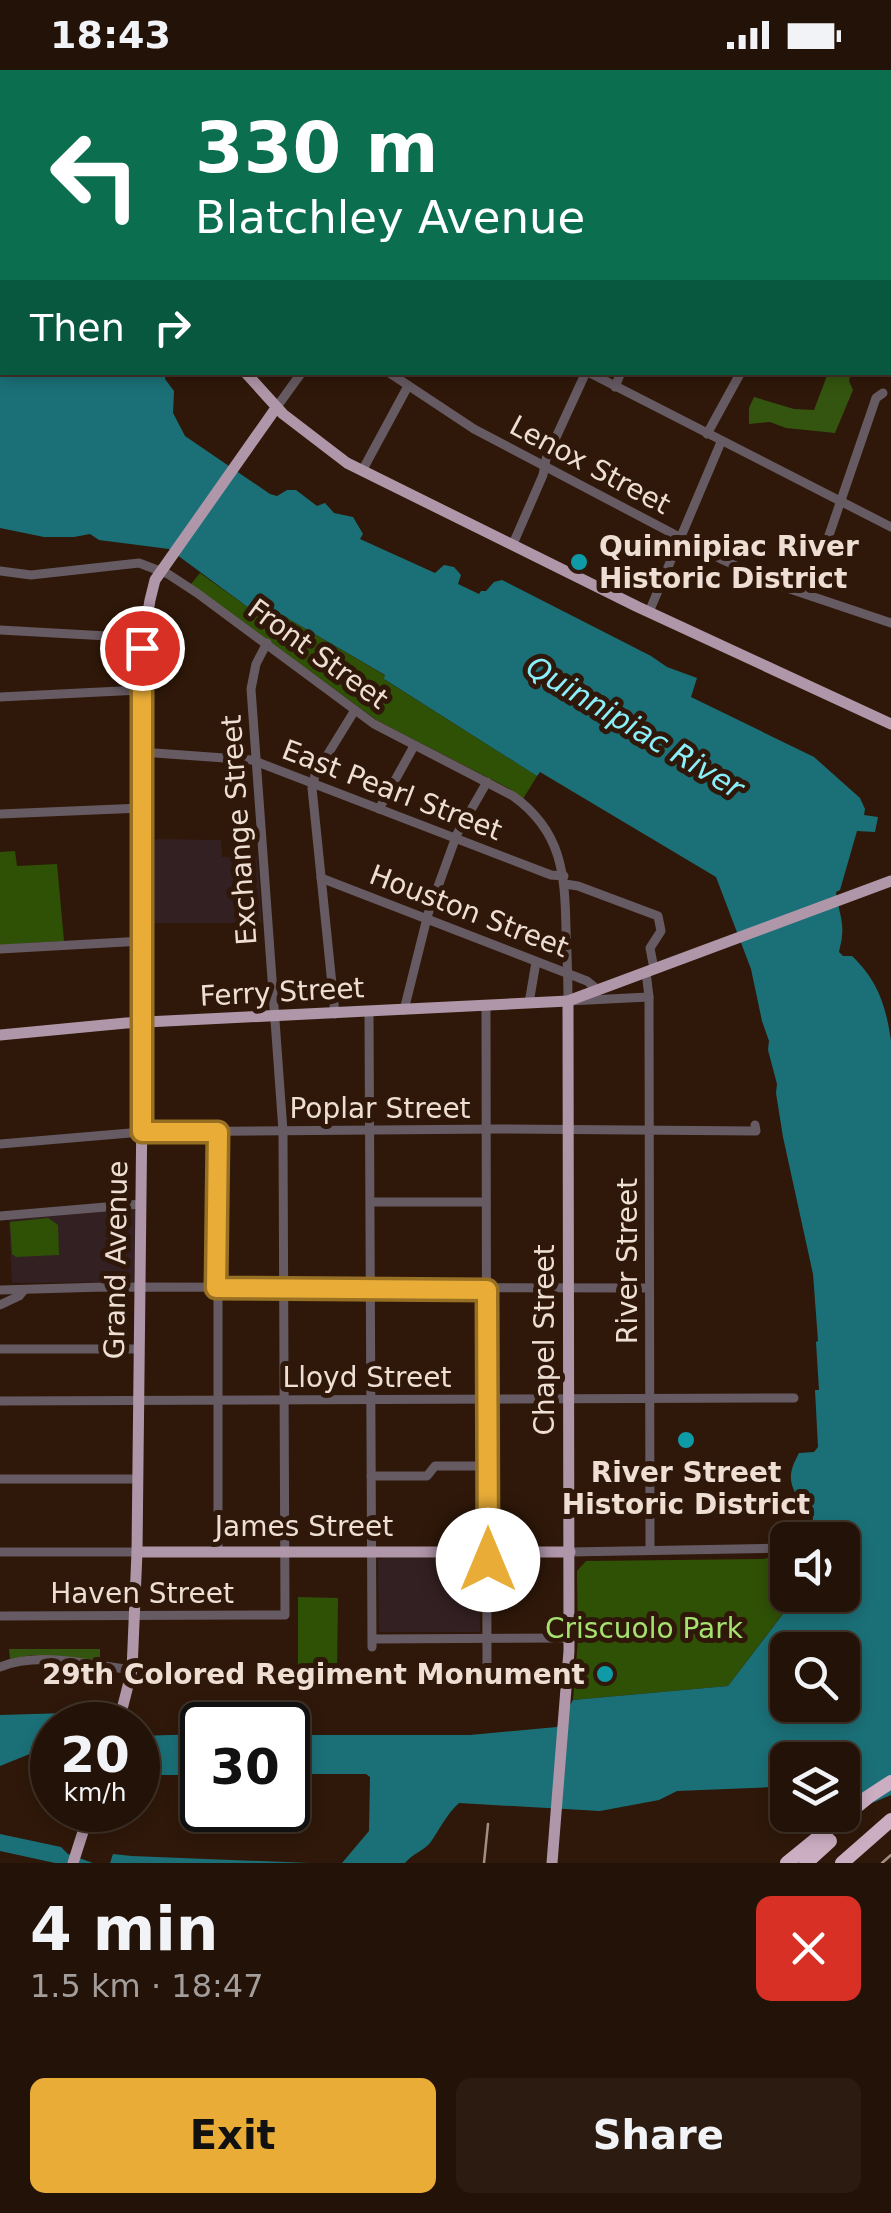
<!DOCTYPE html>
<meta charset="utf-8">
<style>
:root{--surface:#231207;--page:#2b1b11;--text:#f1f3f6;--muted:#a39e9b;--line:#403228;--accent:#e8ac37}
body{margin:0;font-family:"DejaVu Sans",sans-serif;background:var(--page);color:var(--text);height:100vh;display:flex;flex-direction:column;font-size:38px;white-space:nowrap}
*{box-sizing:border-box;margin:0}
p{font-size:32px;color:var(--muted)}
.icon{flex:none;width:55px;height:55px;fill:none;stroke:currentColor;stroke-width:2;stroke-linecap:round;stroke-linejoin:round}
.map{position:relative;height:1793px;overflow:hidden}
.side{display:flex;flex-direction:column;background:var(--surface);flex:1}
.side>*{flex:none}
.guide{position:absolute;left:0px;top:0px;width:892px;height:305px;box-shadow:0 5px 15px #0003,0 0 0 2px var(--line);background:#0b6e4f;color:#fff;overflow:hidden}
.fabs{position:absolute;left:770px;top:1452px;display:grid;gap:20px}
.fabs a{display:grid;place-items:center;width:90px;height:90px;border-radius:15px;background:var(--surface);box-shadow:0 5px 15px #0003,0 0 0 2px var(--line);font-size:50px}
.speed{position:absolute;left:30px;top:1632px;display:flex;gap:20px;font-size:50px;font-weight:700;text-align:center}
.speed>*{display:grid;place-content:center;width:130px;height:130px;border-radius:50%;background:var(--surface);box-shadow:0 5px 15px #0003,0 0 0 2px var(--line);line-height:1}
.speed small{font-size:25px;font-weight:400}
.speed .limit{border:5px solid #111;border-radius:15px;background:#fff;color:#111}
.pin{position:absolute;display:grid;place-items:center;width:85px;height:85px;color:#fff;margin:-42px;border:5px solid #fff;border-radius:50%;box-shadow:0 2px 10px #0007}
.me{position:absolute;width:110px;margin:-55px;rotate:0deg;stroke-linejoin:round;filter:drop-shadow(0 0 8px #0008)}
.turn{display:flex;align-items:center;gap:35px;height:210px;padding:0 30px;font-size:45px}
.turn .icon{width:130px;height:130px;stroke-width:2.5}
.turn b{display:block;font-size:70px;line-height:85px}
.then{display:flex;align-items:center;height:95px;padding:0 30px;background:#0003;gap:20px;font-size:38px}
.round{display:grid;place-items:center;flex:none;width:105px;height:105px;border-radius:15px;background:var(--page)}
.headline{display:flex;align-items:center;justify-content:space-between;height:170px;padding:0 30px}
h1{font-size:60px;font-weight:700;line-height:75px}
.cta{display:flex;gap:20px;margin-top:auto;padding:20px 30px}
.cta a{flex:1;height:115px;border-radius:15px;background:var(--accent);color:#111;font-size:40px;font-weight:700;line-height:115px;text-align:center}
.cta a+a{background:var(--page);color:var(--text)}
.status{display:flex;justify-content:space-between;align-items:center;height:70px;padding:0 50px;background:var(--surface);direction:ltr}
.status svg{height:28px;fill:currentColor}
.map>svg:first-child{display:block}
.education{fill:#332022}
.green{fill:#2f5106}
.forest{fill:#34550f}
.water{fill:#1b7077;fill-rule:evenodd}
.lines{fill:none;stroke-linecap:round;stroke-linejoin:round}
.minor{stroke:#665a63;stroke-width:9}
.major{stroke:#af96a8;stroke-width:11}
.highway{stroke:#ccaec3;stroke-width:14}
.rail{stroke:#a28f83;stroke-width:2.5}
.route-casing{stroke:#977024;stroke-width:25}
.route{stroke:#e8ac37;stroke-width:18}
.culture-dot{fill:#0f9aa8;stroke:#2f1809;stroke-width:4}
.labels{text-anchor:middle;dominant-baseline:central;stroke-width:10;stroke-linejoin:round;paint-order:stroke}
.street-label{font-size:28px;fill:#eeded4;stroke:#2f1809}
.poi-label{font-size:28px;font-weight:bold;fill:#eeded4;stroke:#2f1809;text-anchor:start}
.park-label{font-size:28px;fill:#a5e26f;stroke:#2f1809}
.water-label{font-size:30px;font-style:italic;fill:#8aeff9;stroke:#2f1809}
</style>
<div class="status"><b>18:43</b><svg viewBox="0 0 49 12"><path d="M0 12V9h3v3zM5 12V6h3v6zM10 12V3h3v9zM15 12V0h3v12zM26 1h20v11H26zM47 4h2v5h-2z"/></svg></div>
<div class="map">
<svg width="891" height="1793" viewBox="0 0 891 1793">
<rect width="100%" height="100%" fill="#2f1809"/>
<!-- education -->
<g class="education">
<polygon points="149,769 221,770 222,787 257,787 262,853 148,853"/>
<polygon points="134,1139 136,1142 134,1212 12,1213 9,1150"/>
<polygon points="382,1488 479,1488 480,1562 379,1562 378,1490"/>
</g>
<!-- green -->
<g class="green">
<polygon points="200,503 249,538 254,532 279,547 282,545 386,606 385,610 537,706 523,729 510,719 378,651 191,514"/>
<polygon points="15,781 17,796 57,794 64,871 0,875 0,782"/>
<polygon points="48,1148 58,1155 59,1185 16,1187 12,1184 10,1152"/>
<polygon points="780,1484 787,1484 788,1525 804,1525 793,1540 788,1537 728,1616 573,1630 578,1570 577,1501 586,1491 764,1489"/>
<polygon points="298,1527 338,1528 337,1602 298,1602"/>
</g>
<!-- forest -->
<g class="forest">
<polygon points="577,0 891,0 891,90 890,2 579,2"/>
<polygon points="828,303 851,303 849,311 853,320 835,363 786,358 770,352 749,354 749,338 754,327 794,339 814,340"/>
<polygon points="9,1579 100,1579 100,1593 32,1585 10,1589"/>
</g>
<!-- water -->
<g class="water">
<path d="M0,78L2,80V302L166,303L165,309L174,321L173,343L185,366L270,424L277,426L287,420H296L317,436L325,433L334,443L353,447L363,464L360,469L435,503L444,495L454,497L461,505L458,514L479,524L481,521H486L494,512L502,510L651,586L667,597L697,608L691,627L814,687L860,728L865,739L864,745L878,747L875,762L857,761L840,820L836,822C837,835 844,851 842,865C842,870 840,876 839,882L843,886H852C878,911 886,936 891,971V1725L839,1747L819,1746L842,1745V1690H788L787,1722L773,1717L677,1721L659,1730L600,1741L459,1733C446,1745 440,1759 430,1773C423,1781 412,1784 405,1793H342L369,1761L370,1707L366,1704H288V1665H470L557,1657L573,1630L728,1616L789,1536L793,1539L804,1525H842V1470H814L812,1433L800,1432C788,1411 788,1404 799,1383L814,1382L818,1377L815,1320H819L816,1272L818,1271L813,1204L783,1067L776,1023L777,1014L768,980L769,971L762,951L751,899L716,807L540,702L537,706L384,609L385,605L282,545L279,547L254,533L249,538L169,479L99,470L90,464L74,467H44L0,458ZM788,1580H842V1635H788Z"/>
<polygon points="67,1643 103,1652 105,1655 52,1655 52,1675 0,1696 0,1645"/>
<polygon points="202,1664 202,1705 148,1705 138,1702 138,1666"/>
<polygon points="0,1764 61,1777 68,1784 93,1793 55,1793 0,1781"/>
<polygon points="113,1784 132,1786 310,1793 110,1793"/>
</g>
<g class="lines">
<!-- minor -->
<g class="minor">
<polyline points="101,0 104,2"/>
<polyline points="466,0 474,2"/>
<polyline points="49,2 52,0"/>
<polyline points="336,2 336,0"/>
<polyline points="504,2 506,0"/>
<polyline points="890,193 891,193"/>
<polyline points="388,302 474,359 723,490 778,515 891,553"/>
<polyline points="588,302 891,457"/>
<polyline points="615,317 621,302"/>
<polyline points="276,338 302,302"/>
<polyline points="707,364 741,302"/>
<polyline points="362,401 408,316"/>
<polyline points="513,474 543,405 546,389 586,302"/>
<polyline points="825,477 876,328 883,323"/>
<path d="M0,501L31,505L139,493L168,504L197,523L374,654L513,726C562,761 565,804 566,860C567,883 568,907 568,931L649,927"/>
<polyline points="649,542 721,372"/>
<polyline points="0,560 143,568"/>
<polyline points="0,627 140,620"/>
<polyline points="141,682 252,690 551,805 564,806"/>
<polyline points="379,739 414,676"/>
<polyline points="0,744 142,738"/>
<polyline points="321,808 587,911 598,920"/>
<polyline points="565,814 578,816 658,846 661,861 650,878 654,899"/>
<polyline points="0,879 143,871"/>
<polyline points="646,902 649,927 650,1480"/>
<polyline points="529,933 536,892"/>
<polyline points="486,936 487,1607"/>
<polyline points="404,940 428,844 457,764 487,712"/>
<polyline points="369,942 372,1577"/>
<polyline points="335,944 312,718 315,705 355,640"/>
<polyline points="218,1061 218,1481"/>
<polyline points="0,1074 142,1062 496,1059 756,1061 755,1055"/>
<polyline points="371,1132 486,1132"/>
<polyline points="0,1146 141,1134"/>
<polyline points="0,1220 104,1217 649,1218"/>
<polyline points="0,1235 19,1226 24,1220"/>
<polyline points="0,1279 139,1279"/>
<polyline points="0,1331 794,1328"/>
<polyline points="371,1406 427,1406 435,1396 488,1396"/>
<polyline points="0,1409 138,1409"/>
<polyline points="0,1482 137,1482"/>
<polyline points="570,1482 788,1478"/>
<polyline points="0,1546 285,1545 283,1061 251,619 256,594 267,573"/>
<polyline points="373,1569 570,1568"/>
<path d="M0,1597C39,1581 92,1595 132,1600"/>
</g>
<!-- major -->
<g class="major">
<polyline points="21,0 23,2"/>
<polyline points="245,302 283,344 347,393 638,537 891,654"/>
<polyline points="0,965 126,953 568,931 891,811"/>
<polyline points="137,1482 570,1482"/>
<polyline points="118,1655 132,1600 137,1482 143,947 142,578 150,530 155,510 276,338"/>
<polyline points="73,1793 90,1740"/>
<polyline points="552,1793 569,1581 568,931"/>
</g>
<!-- highway -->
<g class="highway">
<polyline points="787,1793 868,1727 891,1712"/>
<polyline points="806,1793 830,1771"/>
<polyline points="842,1793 891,1750"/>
</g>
<!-- rail -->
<g class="rail">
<polyline points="484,1793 488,1754"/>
<polyline points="882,1793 891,1785"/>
</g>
</g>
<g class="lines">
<!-- route casing -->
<g class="route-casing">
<polyline id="route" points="142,578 142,1062 218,1062 216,1218 487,1220 488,1490"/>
</g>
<!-- route -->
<use href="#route" class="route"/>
</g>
<!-- markers -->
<g class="culture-dot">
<circle cx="579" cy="492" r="10"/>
<circle cx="686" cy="1370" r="10"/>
<circle cx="605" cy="1604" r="10"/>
</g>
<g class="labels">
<!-- street labels -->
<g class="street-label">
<text transform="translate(590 395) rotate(28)">Lenox Street</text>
<text transform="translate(318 584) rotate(36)">Front Street</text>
<text transform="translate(392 720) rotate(21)">East Pearl Street</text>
<text transform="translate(239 760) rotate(-94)">Exchange Street</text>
<text transform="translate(469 841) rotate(21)">Houston Street</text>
<text transform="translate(282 922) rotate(-3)">Ferry Street</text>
<text x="380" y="1038">Poplar Street</text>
<text transform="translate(116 1190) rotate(-89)">Grand Avenue</text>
<text transform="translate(627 1191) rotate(-90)">River Street</text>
<text transform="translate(544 1270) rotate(-90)">Chapel Street</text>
<text x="367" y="1307">Lloyd Street</text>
<text x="304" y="1456">James Street</text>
<text x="142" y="1523">Haven Street</text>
</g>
<!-- poi labels -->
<g class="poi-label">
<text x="599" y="476">Quinnipiac River<tspan x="599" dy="32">Historic District</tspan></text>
<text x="686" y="1402" text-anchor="middle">River Street<tspan x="686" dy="32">Historic District</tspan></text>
<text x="585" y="1604" text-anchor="end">29th Colored Regiment Monument</text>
</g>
<!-- park labels -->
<g class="park-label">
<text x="644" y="1558">Criscuolo Park</text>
</g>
<!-- water labels -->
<g class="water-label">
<text transform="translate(635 657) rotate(31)">Quinnipiac River</text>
</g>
</g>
</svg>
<div class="fabs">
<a><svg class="icon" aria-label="sound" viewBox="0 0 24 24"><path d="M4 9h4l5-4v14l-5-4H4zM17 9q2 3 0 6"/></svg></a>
<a><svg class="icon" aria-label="search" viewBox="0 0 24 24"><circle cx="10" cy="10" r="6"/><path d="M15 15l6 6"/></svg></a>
<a><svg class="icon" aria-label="layers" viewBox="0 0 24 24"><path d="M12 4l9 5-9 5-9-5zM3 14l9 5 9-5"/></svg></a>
</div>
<div class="speed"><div>20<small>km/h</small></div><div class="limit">30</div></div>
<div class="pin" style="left:142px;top:578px;background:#d93025"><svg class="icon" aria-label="arrive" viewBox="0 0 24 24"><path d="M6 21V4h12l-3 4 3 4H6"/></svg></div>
<svg class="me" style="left:488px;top:1490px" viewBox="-20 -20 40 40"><circle r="19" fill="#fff"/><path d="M0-13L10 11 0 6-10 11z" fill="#e8ac37"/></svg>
<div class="guide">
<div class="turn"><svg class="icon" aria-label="left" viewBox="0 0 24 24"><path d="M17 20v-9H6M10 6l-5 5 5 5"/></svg><div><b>330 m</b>Blatchley Avenue</div></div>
<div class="then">Then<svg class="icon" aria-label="right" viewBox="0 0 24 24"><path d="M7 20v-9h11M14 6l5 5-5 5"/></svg></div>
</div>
</div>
<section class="side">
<div class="headline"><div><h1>4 min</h1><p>1.5 km · 18:47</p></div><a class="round" style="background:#d93025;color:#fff"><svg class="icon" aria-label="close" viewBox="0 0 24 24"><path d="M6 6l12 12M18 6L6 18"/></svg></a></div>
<div class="cta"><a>Exit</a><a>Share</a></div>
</section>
